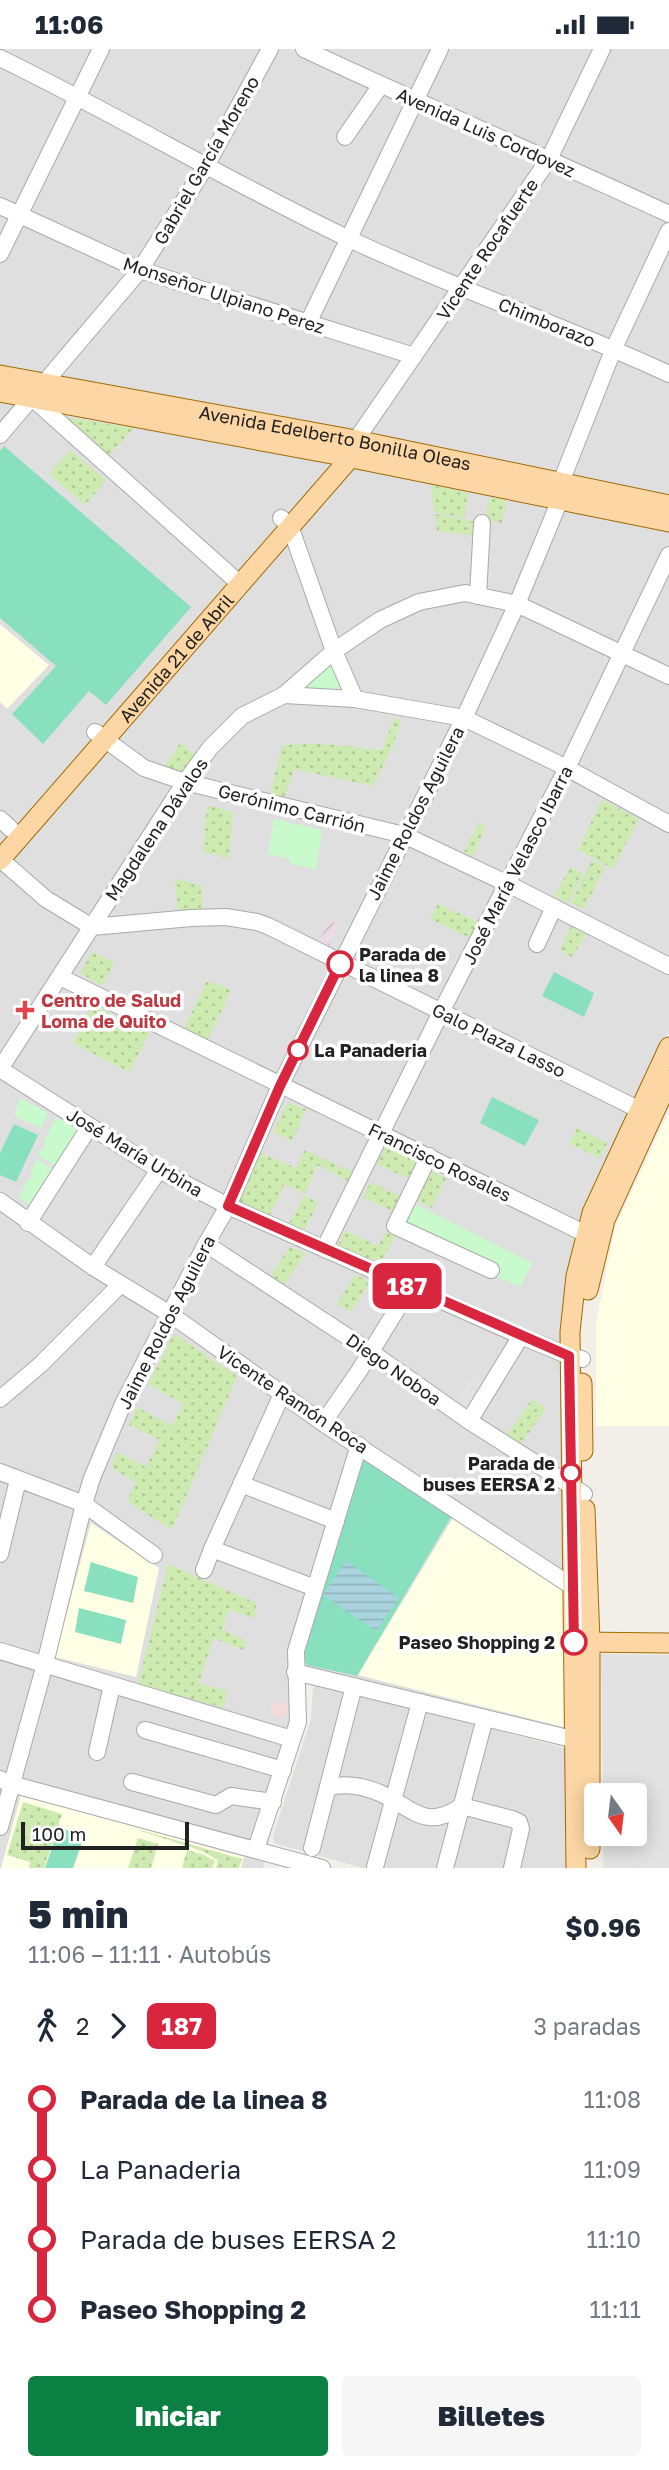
<!DOCTYPE html>
<html lang="es">
<meta charset="utf-8">
<style>
:root{--surface:#fff;--page:#f6f6f7;--text:#1f2937;--muted:#747a83;--accent:#0b8043}
body{margin:0;font-family:"Golos Text",sans-serif;background:var(--page);color:var(--text);height:100vh;display:flex;flex-direction:column;font-size:26px;white-space:nowrap}
*{box-sizing:border-box;margin:0}
p{font-size:23px;color:var(--muted)}
.icon{flex:none;width:38px;height:38px;fill:none;stroke:currentColor;stroke-width:2;stroke-linecap:round;stroke-linejoin:round}
.map{position:relative;height:1819px;overflow:hidden}
.sheet{display:flex;flex-direction:column;background:var(--surface);flex:1}
.sheet>*{flex:none}
.badge{padding:0 14px;border-radius:10px;font-size:24px;line-height:46px}
.needle{width:46px;rotate:166deg}
.controls{position:absolute;left:584px;top:1734px;display:grid;gap:14px}
.controls a{display:grid;place-items:center;width:63px;height:63px;border-radius:7px;background:var(--surface);box-shadow:0 4px 18px #0003;font-size:35px}
.scale{position:absolute;left:21px;bottom:18px;width:168px;box-sizing:border-box;padding-left:7px;border:4px solid #222;border-top:0;font-size:19px;line-height:24px;white-space:nowrap;color:#222;-webkit-text-stroke:5px #fff;paint-order:stroke}
.map>.badge{position:absolute;translate:-50% -50%;box-shadow:0 0 0 4px #fff}
.legs{display:flex;align-items:center;gap:10px;height:77px;padding:0 28px;font-size:23px}
.legs p{margin-inline-start:auto}
.headline{display:flex;align-items:center;justify-content:space-between;height:119px;padding:0 28px}
h1{font-size:38px;font-weight:800;line-height:52px}
.button{display:flex;gap:14px;margin-top:auto;padding:14px 28px}
.button a{flex:1;height:80px;border-radius:7px;background:var(--accent);color:#fff;font-size:28px;font-weight:800;line-height:80px;text-align:center}
.button a+a{background:var(--page);color:var(--text)}
ul{padding:0 28px;list-style:none}
li{display:flex;align-items:center;gap:24px;height:70px;font-size:26px}
li i{display:grid;place-items:center;width:10px;height:100%;margin:0 9px;background:currentColor}
li i::after{content:'';width:18px;height:18px;margin:-9px;border:5px solid;border-radius:50%;background:var(--surface)}
li p{margin-inline-start:auto}
li:first-child i{background:linear-gradient(#0000 50%,currentColor 0)}
li:last-child i{background:linear-gradient(currentColor 50%,#0000 0)}
.status{display:flex;justify-content:space-between;align-items:center;height:49px;padding:0 35px;background:var(--surface);direction:ltr}
.status svg{height:19px;fill:currentColor}
.map>svg:first-child{display:block}
.residential{fill:#e0dfdf}
.commercial{fill:#f2dad9}
.industrial{fill:url(#industrial-furrows)}
.education{fill:#ffffe5}
.grass{fill:url(#grass-dots)}
.park{fill:#c8facc}
.pitch{fill:#88e0be}
.parking{fill:#e2e2e2}
.water{fill:url(#water-rules)}
.lines{fill:none;stroke-linecap:round;stroke-linejoin:round}
.minor-casing{stroke:#a9a9a9;stroke-width:18}
.major-casing{stroke:#a06b00;stroke-width:21}
.minor{stroke:#fff;stroke-width:16}
.major{stroke:#fcd6a4;stroke-width:19}
.line-1-casing{stroke:#fff;stroke-width:16}
.line-1{stroke:#d7263d;stroke-width:10}
.stop-1-dot{fill:#fff;stroke:#d7263d;stroke-width:3.5}
.health-dot{fill:#e0444e;stroke:#fff;stroke-width:2.5}
.labels{text-anchor:middle;dominant-baseline:central;stroke-width:7;stroke-linejoin:round;paint-order:stroke}
.street-label{font-size:18px;fill:#222;stroke:#fff}
.stop-label{font-size:18px;font-weight:bold;fill:#222;stroke:#fff;text-anchor:start}
.health-label{font-size:18px;font-weight:bold;fill:#be3a42;stroke:#fff;text-anchor:start}
</style>
<div class="status"><b>11:06</b><svg viewBox="0 0 49 12"><path d="M0 12V9h3v3zM5 12V6h3v6zM10 12V3h3v9zM15 12V0h3v12zM26 1h20v11H26zM47 4h2v5h-2z"/></svg></div>
<div class="map">
<svg width="669" height="1819" viewBox="0 0 669 1819">
<defs>
<pattern id="industrial-furrows" width="10" height="10" patternUnits="userSpaceOnUse" patternTransform="scale(1.75)"><rect width="10" height="10" fill="#ebdbe8"/><path d="M-1 1l2-2M0 10L10 0M9 11l2-2" fill="none" stroke="#c9bcc7"/></pattern>
<pattern id="grass-dots" width="8" height="8" patternUnits="userSpaceOnUse" patternTransform="scale(1.75)"><rect width="8" height="8" fill="#cdebb0"/><path d="M2 2h.1M6 6h.1" fill="none" stroke="#b0c997" stroke-width="1.8" stroke-linecap="round"/></pattern>
<pattern id="water-rules" width="6" height="5" patternUnits="userSpaceOnUse" patternTransform="scale(1.75)"><rect width="6" height="5" fill="#aad3df"/><path d="M0 2.5h6" fill="none" stroke="#92b5bf"/></pattern>
</defs>
<rect width="100%" height="100%" fill="#f2efe9"/>
<g class="residential">
<polygon points="0,0 669,0 669,450 0,321"/>
<polygon points="0,349 669,482 669,982 578,1180 569,1679 563,1681 297,1620 298,1661 263,1819 0,1819"/>
<polygon points="318,1635 565,1699 566,1819 363,1819 274,1794 273,1787 311,1670 313,1639"/>
</g>
<polygon class="commercial" points="273,1652 288,1656 284,1669 269,1664"/>
<polygon class="industrial" points="330,872 339,877 329,897 319,892"/>
<g class="education">
<polygon points="0,575 49,616 7,660 0,653"/>
<polygon points="669,1063 669,1377 596,1377 596,1275 615,1178"/>
<polygon points="453,1469 564,1542 565,1676 563,1678 358,1626"/>
<polygon points="91,1474 159,1519 136,1628 55,1608"/>
<polygon points="21,1746 244,1808 241,1819 1,1819"/>
</g>
<g class="grass">
<polygon points="64,368 134,379 106,409"/>
<polygon points="70,401 106,431 85,456 49,425"/>
<polygon points="431,436 468,444 464,469 434,463"/>
<polygon points="489,448 506,451 502,474 486,471"/>
<polygon points="435,465 482,474 480,487 437,482"/>
<path d="M394 669 401 671 393 697 373 737 294 720 283 753 269 749 282 697C316 691 347 698 382 701Z"/>
<polygon points="181,693 196,707 183,727 162,721"/>
<polygon points="602,751 639,770 613,820 578,801"/>
<polygon points="207,756 233,763 229,810 222,810 222,807 203,803"/>
<polygon points="479,774 486,778 472,807 464,803"/>
<polygon points="592,811 605,818 584,860 571,854"/>
<polygon points="570,818 583,825 568,854 555,847"/>
<polygon points="175,829 202,837 203,867 178,867"/>
<polygon points="438,855 481,874 473,890 430,870"/>
<polygon points="571,877 586,885 572,908 560,901"/>
<polygon points="92,903 114,914 102,937 80,924"/>
<polygon points="207,931 231,941 208,991 184,980"/>
<polygon points="93,957 150,982 129,1023 73,994"/>
<polygon points="288,1053 306,1060 292,1092 273,1083"/>
<polygon points="577,1079 607,1094 600,1109 569,1095"/>
<polygon points="386,1097 421,1113 412,1131 377,1115"/>
<polygon points="305,1101 355,1124 350,1133 318,1116 305,1144 284,1136 269,1168 239,1153 261,1104 296,1119"/>
<polygon points="430,1121 446,1129 432,1159 416,1151"/>
<polygon points="370,1133 403,1148 395,1163 363,1148"/>
<polygon points="304,1146 318,1154 303,1184 288,1177"/>
<polygon points="345,1182 378,1197 386,1183 395,1187 379,1217 336,1200"/>
<polygon points="290,1198 306,1204 283,1237 269,1229"/>
<polygon points="355,1226 370,1232 351,1263 337,1255"/>
<polygon points="174,1285 237,1327 172,1481 127,1452 136,1434 111,1418 117,1403 146,1418 160,1391 129,1376 137,1358 172,1377 183,1355 148,1335"/>
<polygon points="532,1350 546,1359 517,1401 503,1391"/>
<polygon points="168,1515 256,1554 255,1569 229,1561 222,1580 246,1592 244,1601 213,1589 199,1634 227,1642 224,1659 138,1635"/>
<polygon points="23,1753 62,1765 44,1819 29,1819 30,1813 7,1806"/>
<polygon points="132,1779 133,1779 242,1810 239,1819 216,1819 218,1811 202,1802"/>
<polygon points="138,1789 158,1795 151,1819 128,1819"/>
<polygon points="187,1801 204,1806 215,1812 212,1819 182,1819"/>
</g>
<g class="park">
<polygon points="331,612 347,645 303,639"/>
<polygon points="274,770 322,781 316,821 290,814 290,810 268,805"/>
<polygon points="20,1049 48,1064 41,1079 14,1067"/>
<polygon points="56,1068 81,1083 58,1118 38,1106 41,1100 46,1098 44,1093"/>
<polygon points="36,1110 57,1122 33,1159 19,1148 27,1131 33,1128 31,1124"/>
<polygon points="412,1153 533,1214 520,1238 493,1226 401,1176"/>
</g>
<g class="pitch">
<polygon points="4,397 191,558 106,656 89,642 43,695 12,665 56,617 0,569 0,402"/>
<polygon points="554,923 594,944 584,968 542,947"/>
<polygon points="492,1048 539,1071 525,1097 480,1074"/>
<polygon points="14,1075 38,1086 16,1133 0,1126 0,1104"/>
<polygon points="364,1407 451,1468 357,1627 307,1616 303,1607"/>
<polygon points="91,1513 138,1528 133,1554 84,1542"/>
<polygon points="79,1559 126,1571 121,1595 75,1583"/>
<polygon points="59,1778 84,1788 73,1819 45,1819"/>
</g>
<g class="parking">
<polygon points="473,1327 488,1337 468,1368 452,1357"/>
<polygon points="601,1605 669,1606 669,1819 603,1819 604,1785 635,1785 635,1746 603,1746"/>
</g>
<polygon class="water" points="346,1512 399,1549 376,1582 323,1546"/>
<g class="lines">
<defs>
<g id="minor">
<path d="M304 0C425 57 548 109 669 165"/>
<path d="M0 9C117 66 230 133 347 189 453 239 563 276 669 325"/>
<polyline points="345,88 381,36"/>
<polyline points="0,157 140,221 414,307"/>
<polyline points="0,205 101,0"/>
<polyline points="308,274 440,0"/>
<polyline points="31,348 240,535"/>
<polyline points="0,386 140,221 206,117 270,0"/>
<polyline points="356,391 549,110 602,0"/>
<polyline points="561,433 614,299 669,182"/>
<polyline points="281,469 290,477 334,602 355,650"/>
<polyline points="478,547 482,474"/>
<polyline points="284,646 355,650 464,669 567,719 669,775"/>
<polyline points="95,683 144,719 185,733 404,786 508,835 669,917"/>
<polyline points="0,770 11,780"/>
<polyline points="0,810 46,850 92,878 191,869 226,868 257,873 268,877 650,1066"/>
<polyline points="537,895 554,858"/>
<polyline points="60,928 586,1185 597,1187"/>
<polyline points="0,1020 185,733 210,699 242,667 284,646 334,602 380,571 419,553 465,544 517,555 669,627"/>
<polyline points="0,1020 159,1121 228,1157 521,1287 569,1307 582,1310"/>
<polyline points="429,1107 395,1177 491,1221"/>
<polyline points="0,1152 93,1218 170,1265 323,1374 579,1542"/>
<polyline points="28,1174 90,1077"/>
<polyline points="206,1195 371,1303 469,1372 584,1445"/>
<polyline points="324,1200 441,963 567,719 669,506"/>
<polyline points="93,1218 159,1121"/>
<polyline points="0,1350 40,1316 120,1236"/>
<polyline points="469,1372 521,1287"/>
<polyline points="323,1374 359,1322 410,1239"/>
<polyline points="0,1423 84,1455 154,1506"/>
<polyline points="241,1435 336,1472"/>
<polyline points="212,1500 315,1539"/>
<polyline points="0,1505 18,1431"/>
<polyline points="204,1521 212,1500 282,1345"/>
<polyline points="0,1602 292,1690"/>
<polyline points="295,1623 576,1691"/>
<polyline points="145,1681 283,1721"/>
<polyline points="97,1703 112,1636"/>
<polyline points="0,1730 11,1735 322,1819"/>
<polyline points="132,1733 216,1756 231,1747 273,1753"/>
<path d="M328 1738C346 1734 365 1737 382 1745 414 1760 425 1782 462 1757L512 1770 519 1773 521 1780 512 1819"/>
<polyline points="0,1778 45,1615 84,1455 92,1429 123,1355 206,1195 228,1157 280,1037 464,669 517,555 560,451"/>
<polyline points="312,1799 354,1637"/>
<polyline points="256,1800 298,1673 296,1602 359,1396"/>
<polyline points="375,1818 420,1653"/>
<polyline points="445,1819 485,1669"/>
</g>
<g id="major">
<path id="s1" d="M0 326 356 391 669 456"/>
<polyline points="0,343 337,406 669,473"/>
<path id="s2" d="M0 811 351 408 354 399"/>
<polyline points="588,1241 605,1171 669,1031"/>
<polyline points="582,1334 583,1402"/>
<polyline points="585,1460 590,1592 590,1800"/>
<polyline points="579,1593 669,1594"/>
<polyline points="576,1819 570,1283 576,1227 592,1164 669,998"/>
</g>
</defs>
<use href="#minor" class="minor-casing"/>
<use href="#major" class="major-casing"/>
<use href="#minor" class="minor"/>
<use href="#major" class="major"/>
</g>
<g class="lines">
<defs>
<polyline id="line-1" points="340,915 280,1037 228,1157 569,1307 574,1593"/>
</defs>
<use href="#line-1" class="line-1-casing"/>
<use href="#line-1" class="line-1"/>
</g>
<g class="stop-1-dot">
<circle cx="340" cy="915" r="12"/>
<circle cx="298" cy="1001" r="9"/>
<circle cx="571" cy="1424" r="9"/>
<circle cx="574" cy="1593" r="12"/>
</g>
<path class="health-dot" d="M21.5 950.5h7v7h7v7h-7v7h-7v-7h-7v-7h7z"/>
<g class="labels">
<g class="street-label">
<text transform="translate(486 83) rotate(24)">Avenida Luis Cordovez</text>
<text transform="translate(206 111) rotate(-60)">Gabriel García Moreno</text>
<text transform="translate(487 200) rotate(-56)">Vicente Rocafuerte</text>
<text transform="translate(224 246) rotate(18)">Monseñor Ulpiano Perez</text>
<text transform="translate(547 273) rotate(22)">Chimborazo</text>
<text stroke="none"><textPath href="#s1" startOffset="341">Avenida Edelberto Bonilla Oleas</textPath></text>
<text stroke="none"><textPath href="#s2" startOffset="268">Avenida 21 de Abril</textPath></text>
<text transform="translate(292 759) rotate(14)">Gerónimo Carrión</text>
<text transform="translate(415 764) rotate(-63)">Jaime Roldos Aguilera</text>
<text transform="translate(156 780) rotate(-56)">Magdalena Dávalos</text>
<text transform="translate(517 816) rotate(-63)">José María Velasco Ibarra</text>
<text transform="translate(499 991) rotate(26)">Galo Plaza Lasso</text>
<text transform="translate(135 1103) rotate(31)">José María Urbina</text>
<text transform="translate(440 1113) rotate(26)">Francisco Rosales</text>
<text transform="translate(166 1273) rotate(-63)">Jaime Roldos Aguilera</text>
<text transform="translate(394 1320) rotate(35)">Diego Noboa</text>
<text transform="translate(293 1350) rotate(34)">Vicente Ramón Roca</text>
</g>
<g class="stop-label">
<text x="359" y="905">Parada de<tspan x="359" dy="21">la linea 8</tspan></text>
<text x="314" y="1001">La Panaderia</text>
<text x="555" y="1414" text-anchor="end">Parada de<tspan x="555" dy="21">buses EERSA 2</tspan></text>
<text x="555" y="1593" text-anchor="end">Paseo Shopping 2</text>
</g>
<g class="health-label">
<text x="41" y="951">Centro de Salud<tspan x="41" dy="21">Loma de Quito</tspan></text>
</g>
</g>
</svg>
<div class="controls">
<a><svg class="needle" viewBox="-14 -14 28 28"><path d="M0-13l5 13h-10z" fill="#e53935"/><path d="M0 13l5-13h-10z" fill="#747a83"/></svg></a>
</div>
<div class="scale">100 m</div>
<b class="badge" style="left:407px;top:1237px;background:#d7263d;color:#fff">187</b>
</div>
<section class="sheet">
<div class="headline"><div><h1>5 min</h1><p>11:06 – 11:11 · Autobús</p></div><b>$0.96</b></div>
<div class="legs"><svg class="icon" aria-label="walk" viewBox="0 0 24 24"><circle cx="13" cy="4" r="2"/><path d="M13 8l-2 6 4 7M11 14l-3 7M7 12l3-4h3l4 4"/></svg>2<svg class="icon" aria-label="forward" viewBox="0 0 24 24"><path d="M9 5l7 7-7 7"/></svg><b class="badge" style="background:#d7263d;color:#fff">187</b><p>3 paradas</p></div>
<ul>
<li><i style="color:#d7263d"></i><b>Parada de la linea 8</b><p>11:08</p></li>
<li><i style="color:#d7263d"></i><span>La Panaderia</span><p>11:09</p></li>
<li><i style="color:#d7263d"></i><span>Parada de buses EERSA 2</span><p>11:10</p></li>
<li><i style="color:#d7263d"></i><b>Paseo Shopping 2</b><p>11:11</p></li>
</ul>
<div class="button"><a>Iniciar</a><a>Billetes</a></div>
</section>
